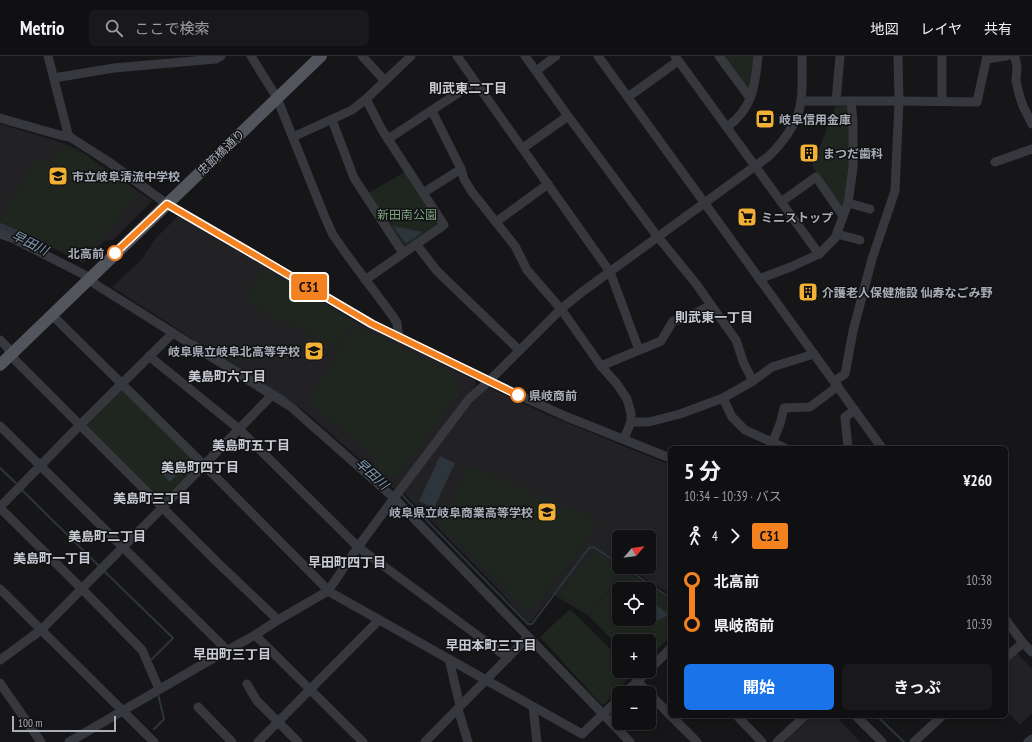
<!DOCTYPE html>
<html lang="ja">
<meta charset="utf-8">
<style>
:root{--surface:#101012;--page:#19191b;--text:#f1f3f6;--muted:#9c9d9f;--line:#303032;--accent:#1a73e8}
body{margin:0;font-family:"PT Sans Narrow","Noto Sans JP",sans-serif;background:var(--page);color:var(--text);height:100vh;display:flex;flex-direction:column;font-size:15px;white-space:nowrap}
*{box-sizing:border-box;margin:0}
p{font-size:13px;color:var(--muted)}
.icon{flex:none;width:22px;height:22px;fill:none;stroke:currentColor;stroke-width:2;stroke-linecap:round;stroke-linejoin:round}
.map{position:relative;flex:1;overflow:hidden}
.panel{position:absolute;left:668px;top:390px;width:340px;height:272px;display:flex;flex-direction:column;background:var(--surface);border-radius:6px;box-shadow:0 2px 6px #0003,0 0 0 1px var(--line)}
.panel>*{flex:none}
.badge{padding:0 8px;border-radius:3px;font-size:14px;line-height:26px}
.needle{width:26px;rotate:62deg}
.tools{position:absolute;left:612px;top:474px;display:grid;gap:8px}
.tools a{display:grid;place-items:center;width:44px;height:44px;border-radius:6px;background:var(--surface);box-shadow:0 2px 6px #0003,0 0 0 1px var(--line);font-size:20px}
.scale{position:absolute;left:12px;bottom:10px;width:104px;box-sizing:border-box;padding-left:4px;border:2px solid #a8adb8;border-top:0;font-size:11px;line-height:14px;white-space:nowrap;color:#a8adb8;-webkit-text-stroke:3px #111113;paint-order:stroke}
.map>.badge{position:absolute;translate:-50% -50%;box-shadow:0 0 0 2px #fff}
.legs{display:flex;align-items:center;gap:6px;height:44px;padding:0 16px;font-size:13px}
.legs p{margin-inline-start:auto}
.headline{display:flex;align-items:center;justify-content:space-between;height:68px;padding:0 16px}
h1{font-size:22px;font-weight:700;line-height:30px}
.primary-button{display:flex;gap:8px;margin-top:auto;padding:8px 16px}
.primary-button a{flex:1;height:46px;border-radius:6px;background:var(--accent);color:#fff;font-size:16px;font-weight:700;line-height:46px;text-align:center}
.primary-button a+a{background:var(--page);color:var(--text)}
ul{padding:0 16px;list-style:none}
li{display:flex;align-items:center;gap:14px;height:44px;font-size:15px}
li i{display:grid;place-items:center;width:6px;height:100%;margin:0 5px;background:currentColor}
li i::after{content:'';width:10px;height:10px;margin:-5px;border:3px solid;border-radius:50%;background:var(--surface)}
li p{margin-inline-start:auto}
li:first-child i{background:linear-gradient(#0000 50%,currentColor 0)}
li:last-child i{background:linear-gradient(currentColor 50%,#0000 0)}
header{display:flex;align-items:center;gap:24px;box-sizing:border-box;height:56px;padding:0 20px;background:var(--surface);border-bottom:1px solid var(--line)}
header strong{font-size:19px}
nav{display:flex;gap:22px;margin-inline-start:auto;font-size:14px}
.search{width:280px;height:36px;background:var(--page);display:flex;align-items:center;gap:10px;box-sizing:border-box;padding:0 14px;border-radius:6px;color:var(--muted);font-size:15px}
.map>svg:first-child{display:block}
.built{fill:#222225;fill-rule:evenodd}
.green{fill:#1e261f;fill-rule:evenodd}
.water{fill:#2c353c}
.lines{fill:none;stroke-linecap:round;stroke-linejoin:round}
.stream{stroke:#2c353c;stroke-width:2}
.river{stroke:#2c353c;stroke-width:12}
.minor{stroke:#37383d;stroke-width:9}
.major{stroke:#53555c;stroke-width:12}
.line-1-casing{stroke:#fff;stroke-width:9}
.line-1{stroke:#f58220;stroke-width:6}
.stop-1-dot{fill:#fff;stroke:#f58220;stroke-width:2}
.labels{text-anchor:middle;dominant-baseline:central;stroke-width:3;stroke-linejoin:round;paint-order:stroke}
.poi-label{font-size:12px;font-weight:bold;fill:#a8adb8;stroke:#111113;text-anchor:start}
.street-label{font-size:12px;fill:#a8adb8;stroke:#111113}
.park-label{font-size:12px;fill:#7fa381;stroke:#111113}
.stop-label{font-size:12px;font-weight:bold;fill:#a8adb8;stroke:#111113;text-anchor:end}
.neighbourhood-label{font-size:13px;font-weight:bold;fill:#c9ccd4;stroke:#111113}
.water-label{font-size:13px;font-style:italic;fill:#7f9bb3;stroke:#111113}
</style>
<header>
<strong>Metrio</strong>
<div class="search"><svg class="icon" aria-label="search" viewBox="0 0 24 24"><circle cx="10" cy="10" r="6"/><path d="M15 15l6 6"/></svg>ここで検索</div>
<nav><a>地図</a><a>レイヤ</a><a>共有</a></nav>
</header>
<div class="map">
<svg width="1032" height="686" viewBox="0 0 1032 686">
<rect width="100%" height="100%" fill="#161618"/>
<g class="built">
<polygon points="0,68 60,86 79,94 152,145 114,183 104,185 83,207 13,172 0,168"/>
<polygon points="179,159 357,266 475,324 476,329 397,432 394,433 305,355 112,231 141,204 155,183"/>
<path d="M487 332 492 333 548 359 670 409V538L627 511 589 560 552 538 532 565 528 566 495 530 404 437 407 431 473 346ZM619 481H649V511H619Z"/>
<polygon points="1018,598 1032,613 1032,657 1020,669 1006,654 1006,606 1013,599"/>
<polygon points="813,660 836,660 860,686 784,686"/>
</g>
<g class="green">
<polygon points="724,0 754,0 750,32 748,32"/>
<polygon points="836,50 846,50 849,53 849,114 844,151 841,151 812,110"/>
<polygon points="65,90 90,103 138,140 85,199 77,201 0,165 35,104 50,106 54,95"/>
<polygon points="405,116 438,165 437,168 405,192 402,191 368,137"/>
<polygon points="264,213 352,265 335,293 290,266 288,269 246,244"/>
<polygon points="355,270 455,319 460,334 399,419 390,421 375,407 373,398 307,345 333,307 337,296"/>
<polygon points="123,333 198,409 164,445 161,444 86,370 86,367"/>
<polygon points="468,409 594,463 590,480 534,552 525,553 505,530 439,468 446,460"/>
<polygon points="595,494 623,513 589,557 559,539"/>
<path d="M625 514 670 544V581L649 601V585H619V591L589 560ZM619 533H649V563H619Z"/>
<polygon points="570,553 619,602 619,615 632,615 633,617 605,648 601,648 540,581"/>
</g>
<g class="water">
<polygon points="393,170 423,176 407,187 404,186"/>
<polygon points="440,400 455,407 434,452 419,445"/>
<polygon points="172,406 180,415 170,426 161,417"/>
<polygon points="649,543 669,559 650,568 648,563 649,563"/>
</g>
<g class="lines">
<g class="stream">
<polyline points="194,285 287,343"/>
<polyline points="0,412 18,429"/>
<polyline points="22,434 100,511"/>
<polyline points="400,438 402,439 528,568 532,568 589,492 594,491 619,508"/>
<polyline points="624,511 670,542"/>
<polyline points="103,514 173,582 152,603"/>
<polyline points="877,660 904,686"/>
<polyline points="154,673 164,663 158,638"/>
</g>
<polyline class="river" points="0,173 22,182"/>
<g class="minor">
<polyline points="48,0 68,78 70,81"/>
<polyline points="251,0 277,42 324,159 333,179 350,203 392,259 397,267 399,282"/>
<polyline points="362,0 385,25"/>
<polyline points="457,0 610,216 639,294"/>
<polyline points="525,0 568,60 654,176 697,229 711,249 736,284 744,308 753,325"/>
<polyline points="598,0 882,392"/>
<polyline points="675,0 819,198"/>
<polyline points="719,0 750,42"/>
<polyline points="1013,0 1015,0 1017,11 1016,25 1019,38 1023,50 1032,68"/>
<polyline points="987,3 1006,0"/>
<polyline points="536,15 556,0"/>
<polyline points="54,22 114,12 216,3 221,0"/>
<polyline points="628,41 678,5"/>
<polyline points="801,45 899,45 977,46 987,0"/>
<polyline points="836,45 840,0"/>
<polyline points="942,45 942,0"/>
<polyline points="432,55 461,113 464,123 472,136 515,190 527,214 561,253 601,310 617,328 627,343 631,357 631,366 624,383"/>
<polyline points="0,62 63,80 70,81 109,106 167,148 253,198 371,268 495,328 565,360 670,402"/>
<polyline points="332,64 354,122 403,197"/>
<path d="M727 71C753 52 755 30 758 0"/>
<polyline points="293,81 352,54 366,43 411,0"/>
<polyline points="388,83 475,26"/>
<polyline points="523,92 568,60"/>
<polyline points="995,106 1032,93"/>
<polyline points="423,137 461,113"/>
<polyline points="781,146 816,121 843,160"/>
<polyline points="848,147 870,153"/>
<polyline points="496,166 548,128"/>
<polyline points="0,178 12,182 81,217 90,222 95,228 291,351 394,442 630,686"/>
<polyline points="837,178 860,184"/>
<polyline points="416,188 437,215 519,294"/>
<polyline points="759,223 793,210 819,198 835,182 848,147 853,112 853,65 851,45"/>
<polyline points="365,224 444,169 382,74 366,43"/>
<polyline points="52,259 204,409 324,530 328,535 582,678"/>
<polyline points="0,284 7,291 16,305 218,507 278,564"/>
<polyline points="149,300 239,373 358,491 508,602"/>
<polyline points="601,310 661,285 673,265 687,262 711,249"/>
<polyline points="834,325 845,318 853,275 872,203 895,135 899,45 898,0"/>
<polyline points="723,342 732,361 745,374 785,392"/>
<polyline points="631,366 649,366 680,358 723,342 753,325 772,311 814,298"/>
<polyline points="0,370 227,594"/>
<polyline points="770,392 780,368 784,352 810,351 838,330"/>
<polyline points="848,392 845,361 855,354"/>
<polyline points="0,451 80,369 173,277"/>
<polyline points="0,452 82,533 142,594 159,633"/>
<polyline points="0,533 154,686"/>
<polyline points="1006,564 1023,587 1032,596"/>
<polyline points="255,579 363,686"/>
<polyline points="1006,601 1023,587"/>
<polyline points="449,603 460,650"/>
<polyline points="0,604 41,574 122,492 163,451 272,339"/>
<polyline points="649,614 670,593"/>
<polyline points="637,625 670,659"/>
<polyline points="0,627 41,686"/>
<polyline points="247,628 257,645 298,686"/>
<polyline points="625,637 648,615"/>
<polyline points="198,651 232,686"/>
<polyline points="533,651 537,686"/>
<polyline points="458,653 468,686"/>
<polyline points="671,660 697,686"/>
<polyline points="737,660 762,686"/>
<polyline points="856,660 882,686"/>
<polyline points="582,678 619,643"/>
<path d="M69 686 198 611 255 579 278 564 328 535 358 491 394 442 469 343 489 325 561 253 582 236 769 100C784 85 799 66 801 44 803 30 802 15 802 0"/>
<polyline points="258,686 379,564"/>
<polyline points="425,686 528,581"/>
<polyline points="777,686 805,660"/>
<polyline points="914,686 942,660"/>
<polyline points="1028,686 1032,683"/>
</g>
<polyline class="major" points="0,309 321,0"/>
</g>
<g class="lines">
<defs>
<polyline id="line-1" points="115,197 167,148 253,198 372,268 518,339"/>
</defs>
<use href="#line-1" class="line-1-casing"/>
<use href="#line-1" class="line-1"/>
</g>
<defs>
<symbol id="bank-square" viewBox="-11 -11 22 22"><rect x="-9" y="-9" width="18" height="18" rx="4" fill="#f2b134" stroke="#111113"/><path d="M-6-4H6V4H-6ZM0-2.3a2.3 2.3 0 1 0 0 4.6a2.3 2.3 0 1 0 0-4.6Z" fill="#111"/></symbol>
<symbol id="building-square" viewBox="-11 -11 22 22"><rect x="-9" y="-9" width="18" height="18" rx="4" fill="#f2b134" stroke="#111113"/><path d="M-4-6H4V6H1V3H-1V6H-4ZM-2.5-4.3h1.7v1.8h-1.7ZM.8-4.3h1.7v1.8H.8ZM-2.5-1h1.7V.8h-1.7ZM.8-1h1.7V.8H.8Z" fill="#111"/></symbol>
<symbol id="school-square" viewBox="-11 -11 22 22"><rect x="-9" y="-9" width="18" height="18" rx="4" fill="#f2b134" stroke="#111113"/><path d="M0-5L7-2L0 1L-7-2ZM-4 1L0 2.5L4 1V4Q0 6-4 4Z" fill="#111"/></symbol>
<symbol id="supermarket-square" viewBox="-11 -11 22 22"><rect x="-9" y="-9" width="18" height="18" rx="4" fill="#f2b134" stroke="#111113"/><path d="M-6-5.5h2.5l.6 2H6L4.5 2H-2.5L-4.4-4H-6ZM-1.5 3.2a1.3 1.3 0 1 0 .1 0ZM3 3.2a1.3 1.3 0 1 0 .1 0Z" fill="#111"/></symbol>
</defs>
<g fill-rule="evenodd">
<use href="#bank-square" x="754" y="52" width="22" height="22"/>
<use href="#building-square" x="798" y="86" width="22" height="22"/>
<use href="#school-square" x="47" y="109" width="22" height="22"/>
<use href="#supermarket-square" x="736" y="150" width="22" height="22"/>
<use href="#building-square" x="797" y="225" width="22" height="22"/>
<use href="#school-square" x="303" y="284" width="22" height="22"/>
<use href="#school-square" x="536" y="445" width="22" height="22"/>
</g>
<g class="stop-1-dot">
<circle cx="115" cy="197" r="7"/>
<circle cx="518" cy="339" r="7"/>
</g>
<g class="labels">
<g class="poi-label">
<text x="779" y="63">岐阜信用金庫</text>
<text x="823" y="97">まつだ歯科</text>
<text x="72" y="120">市立岐阜清流中学校</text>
<text x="761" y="161">ミニストップ</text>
<text x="822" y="236">介護老人保健施設 仙寿なごみ野</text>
<text x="300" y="295" text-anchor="end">岐阜県立岐阜北高等学校</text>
<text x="533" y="456" text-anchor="end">岐阜県立岐阜商業高等学校</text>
</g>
<g class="street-label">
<text transform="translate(221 96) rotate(-44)">忠節橋通り</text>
</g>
<g class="park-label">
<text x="407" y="158">新田南公園</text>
</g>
<g class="stop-label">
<text x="104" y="197">北高前</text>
<text x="529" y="339" text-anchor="start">県岐商前</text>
</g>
<g class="neighbourhood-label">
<text x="468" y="32">則武東二丁目</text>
<text x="714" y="261">則武東一丁目</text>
<text x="227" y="320">美島町六丁目</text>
<text x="251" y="389">美島町五丁目</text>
<text x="200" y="411">美島町四丁目</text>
<text x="152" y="442">美島町三丁目</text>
<text x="107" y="480">美島町二丁目</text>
<text x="52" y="502">美島町一丁目</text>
<text x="347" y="506">早田町四丁目</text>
<text x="491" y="589">早田本町三丁目</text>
<text x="232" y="598">早田町三丁目</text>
</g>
<g class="water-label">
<text transform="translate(30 187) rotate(26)">早田川</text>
<text transform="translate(372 418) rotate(42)">早田川</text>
</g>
</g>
</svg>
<div class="tools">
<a><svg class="needle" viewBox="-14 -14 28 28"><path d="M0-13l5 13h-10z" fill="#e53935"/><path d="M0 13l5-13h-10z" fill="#9c9d9f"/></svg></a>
<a><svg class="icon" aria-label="locate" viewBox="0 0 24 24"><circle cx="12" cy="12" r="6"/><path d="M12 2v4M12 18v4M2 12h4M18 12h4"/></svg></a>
<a>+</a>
<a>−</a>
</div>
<div class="scale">100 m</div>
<b class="badge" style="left:309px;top:231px;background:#f58220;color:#111">C31</b>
<section class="panel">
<div class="headline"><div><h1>5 分</h1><p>10:34 – 10:39 · バス</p></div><b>¥260</b></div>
<div class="legs"><svg class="icon" aria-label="walk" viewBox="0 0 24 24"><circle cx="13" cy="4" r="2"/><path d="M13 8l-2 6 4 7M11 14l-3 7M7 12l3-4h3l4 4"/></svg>4<svg class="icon" aria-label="forward" viewBox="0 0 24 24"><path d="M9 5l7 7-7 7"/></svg><b class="badge" style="background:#f58220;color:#111">C31</b></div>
<ul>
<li><i style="color:#f58220"></i><b>北高前</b><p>10:38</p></li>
<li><i style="color:#f58220"></i><b>県岐商前</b><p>10:39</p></li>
</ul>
<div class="primary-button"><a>開始</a><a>きっぷ</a></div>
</section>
</div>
